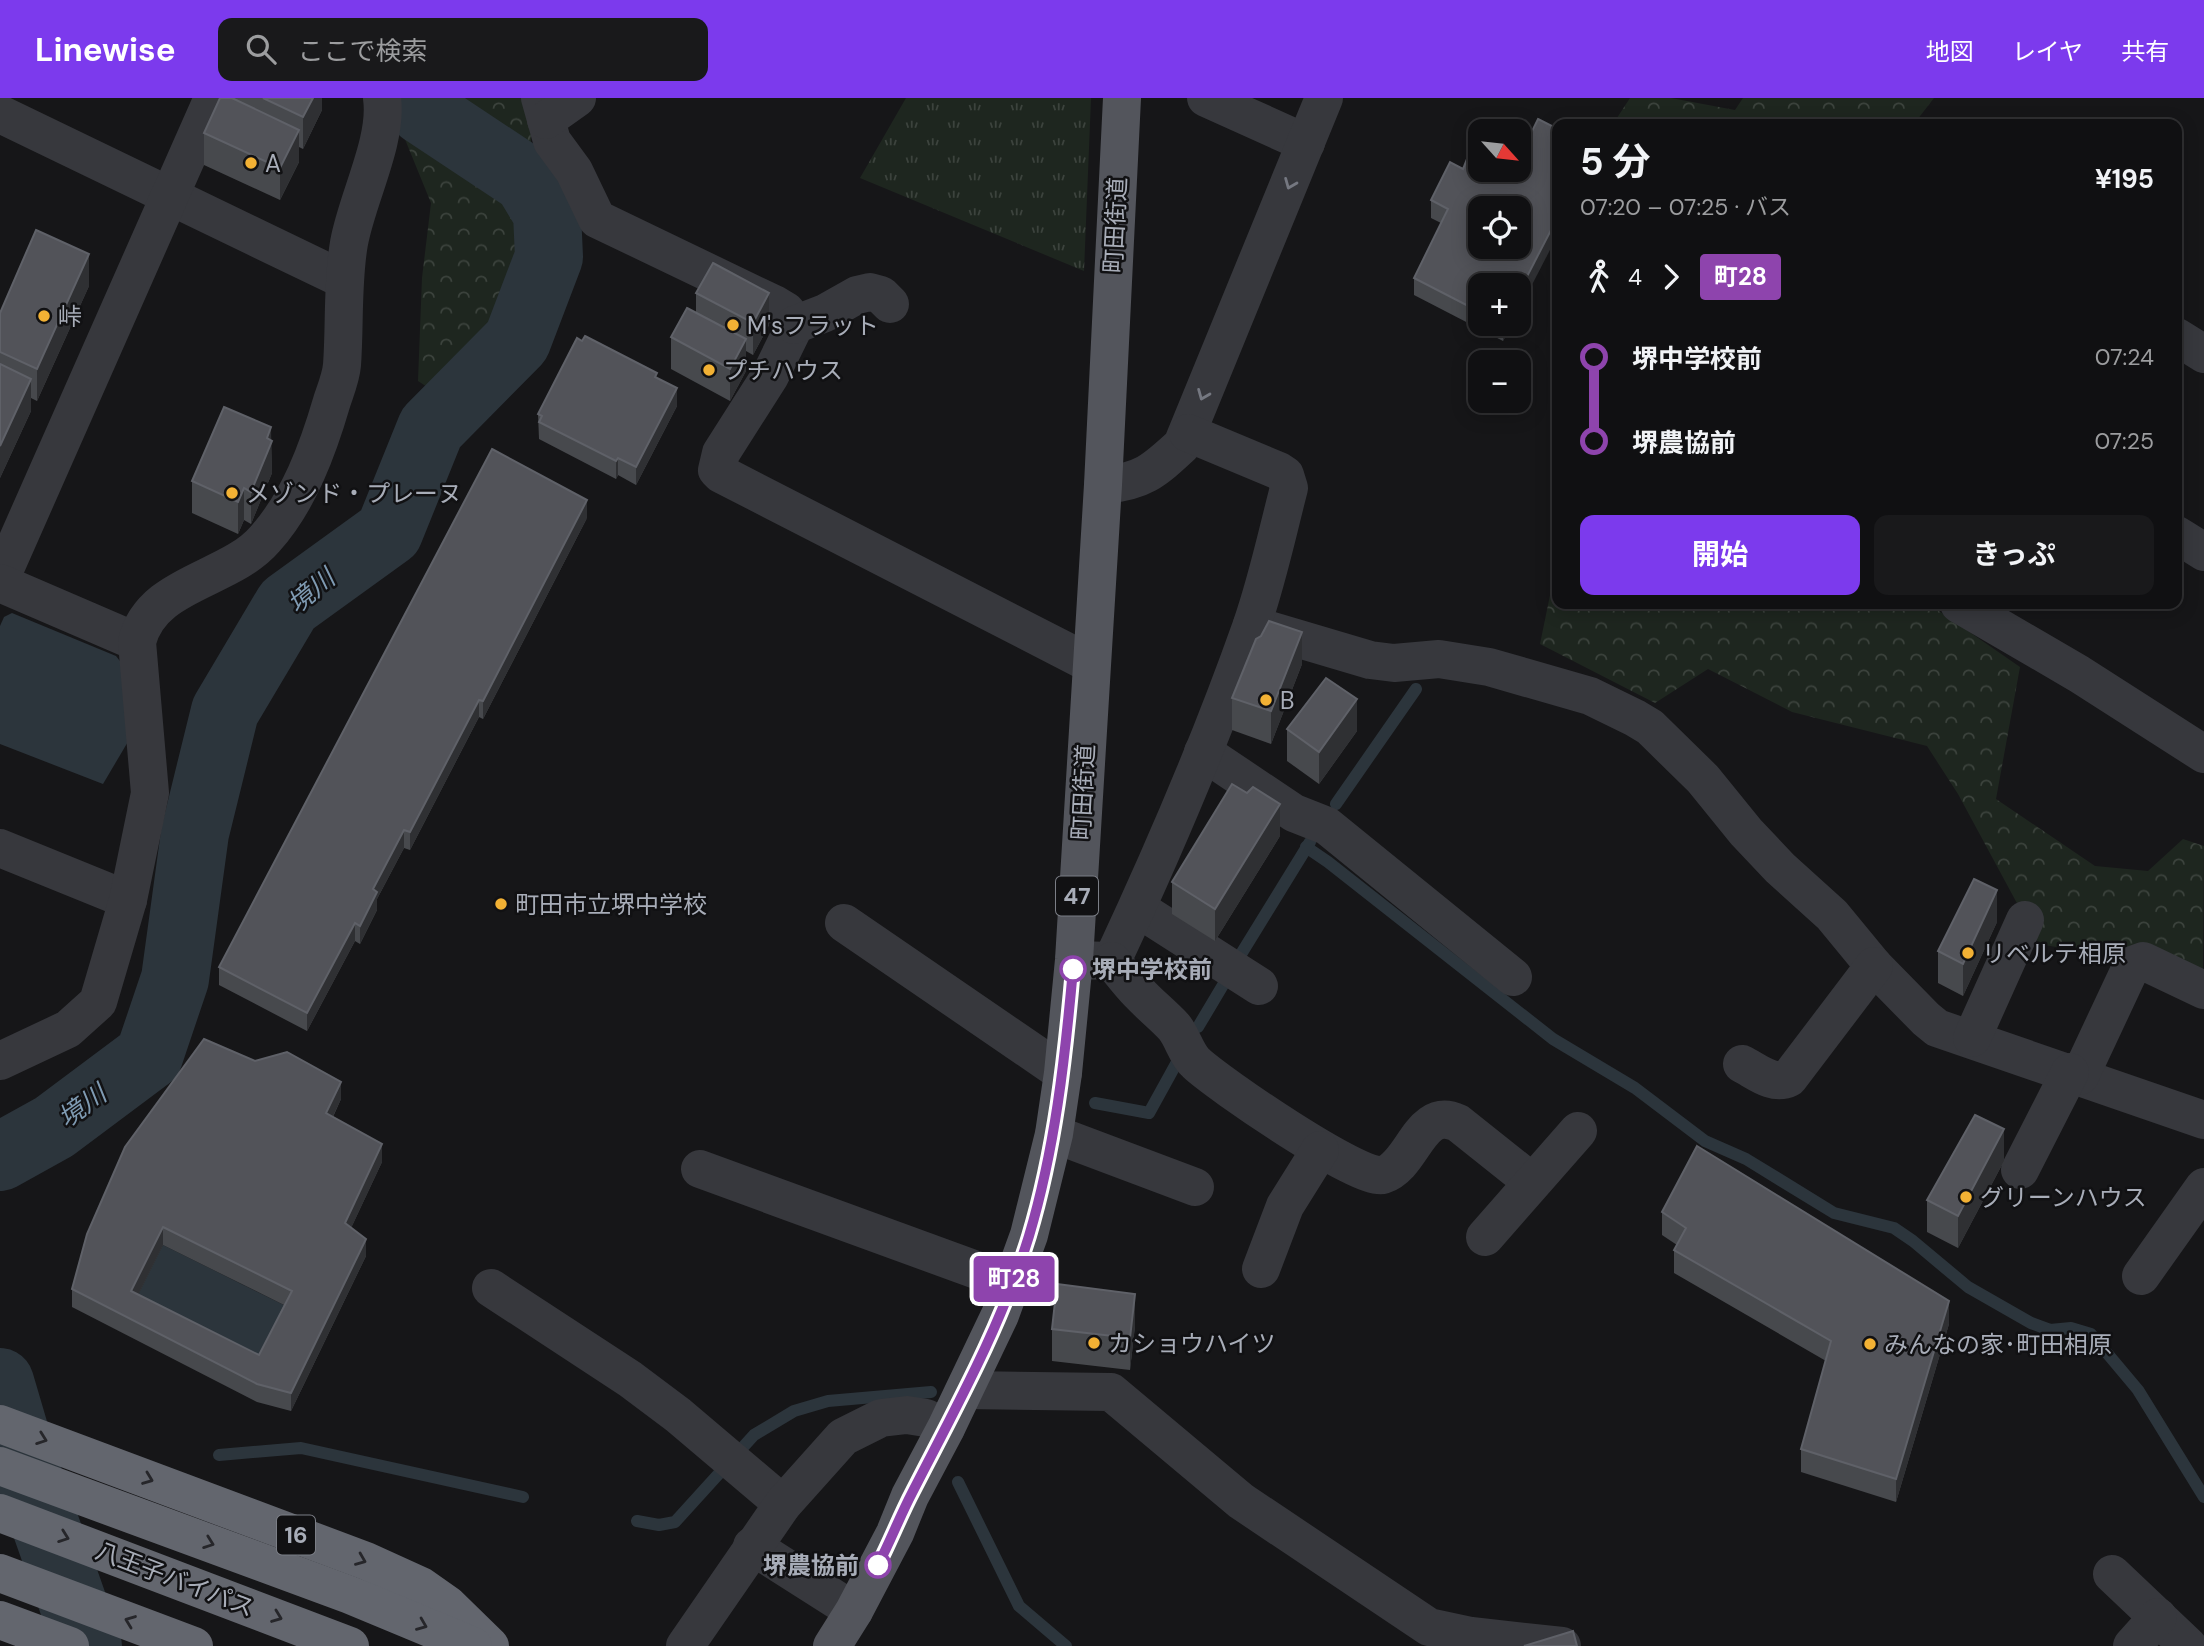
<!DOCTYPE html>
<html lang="ja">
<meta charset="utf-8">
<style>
:root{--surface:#101012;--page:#19191b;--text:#f1f3f6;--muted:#9c9d9f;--line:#303032;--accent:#7c3aed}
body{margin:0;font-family:"DM Sans","Noto Sans JP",sans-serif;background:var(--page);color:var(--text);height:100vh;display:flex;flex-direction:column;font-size:26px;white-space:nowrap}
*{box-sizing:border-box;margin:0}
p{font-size:23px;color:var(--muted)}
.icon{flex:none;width:38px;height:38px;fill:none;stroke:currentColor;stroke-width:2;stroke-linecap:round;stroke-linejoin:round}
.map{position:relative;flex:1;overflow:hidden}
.side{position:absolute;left:1552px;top:21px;width:630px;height:490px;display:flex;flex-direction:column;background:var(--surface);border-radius:14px;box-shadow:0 4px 18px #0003,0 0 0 2px var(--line)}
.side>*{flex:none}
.badge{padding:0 14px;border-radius:5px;font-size:24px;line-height:46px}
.needle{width:46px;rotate:117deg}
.buttons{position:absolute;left:1468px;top:21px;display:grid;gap:14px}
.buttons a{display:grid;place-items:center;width:63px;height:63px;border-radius:14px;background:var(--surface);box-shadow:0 4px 18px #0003,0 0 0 2px var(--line);font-size:35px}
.map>.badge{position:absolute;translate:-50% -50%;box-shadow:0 0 0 4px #fff}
.legs{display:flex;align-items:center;gap:10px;height:77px;padding:0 28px;font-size:23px}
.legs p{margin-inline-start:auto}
.overview{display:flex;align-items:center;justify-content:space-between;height:119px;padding:0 28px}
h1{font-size:38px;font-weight:700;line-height:52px}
.button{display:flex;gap:14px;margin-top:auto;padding:14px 28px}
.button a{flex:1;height:80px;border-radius:14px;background:var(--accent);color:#fff;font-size:28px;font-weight:700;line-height:80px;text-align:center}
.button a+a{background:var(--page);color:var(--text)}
ul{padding:0 28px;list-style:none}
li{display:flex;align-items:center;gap:24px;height:84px;font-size:26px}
li i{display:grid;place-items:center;width:10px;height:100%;margin:0 9px;background:currentColor}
li i::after{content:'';width:18px;height:18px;margin:-9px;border:5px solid;border-radius:50%;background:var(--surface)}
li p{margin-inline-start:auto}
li:first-child i{background:linear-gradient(#0000 50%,currentColor 0)}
li:last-child i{background:linear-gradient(currentColor 50%,#0000 0)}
header{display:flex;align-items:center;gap:42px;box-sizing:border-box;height:98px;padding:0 35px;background:var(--accent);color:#fff}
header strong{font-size:33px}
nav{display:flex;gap:38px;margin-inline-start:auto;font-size:24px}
.search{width:490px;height:63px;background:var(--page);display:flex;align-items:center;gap:18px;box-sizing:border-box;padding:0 24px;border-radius:14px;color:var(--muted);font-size:26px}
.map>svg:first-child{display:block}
.grass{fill:url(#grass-tufts)}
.forest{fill:url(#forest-crowns)}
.water{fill:#2c353c}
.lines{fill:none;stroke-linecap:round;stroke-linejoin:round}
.stream{stroke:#2c353c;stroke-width:12}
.river{stroke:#2c353c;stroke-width:68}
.minor{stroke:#37383d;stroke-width:38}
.major{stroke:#53555c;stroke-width:38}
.highway{stroke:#63666e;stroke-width:38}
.wall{fill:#47494d;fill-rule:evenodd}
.shaded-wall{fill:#2f3033}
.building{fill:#525359;stroke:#5f6168;stroke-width:2;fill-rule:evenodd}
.oneway{stroke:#757881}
.oneway2{stroke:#26262a}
.line-1-casing{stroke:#fff;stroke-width:16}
.line-1{stroke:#8e44ad;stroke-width:10}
.poi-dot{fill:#f2b134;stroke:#111113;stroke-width:2.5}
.stop-1-dot{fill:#fff;stroke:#8e44ad;stroke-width:3.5}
.labels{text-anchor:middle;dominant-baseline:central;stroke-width:5;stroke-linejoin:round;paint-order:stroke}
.shield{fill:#111113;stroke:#7b7e86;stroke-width:2}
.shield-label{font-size:23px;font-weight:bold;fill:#a8adb8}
.poi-label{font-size:24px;fill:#a8adb8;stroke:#111113;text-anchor:start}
.street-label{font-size:24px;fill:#a8adb8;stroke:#111113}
.stop-label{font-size:24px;font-weight:bold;fill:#a8adb8;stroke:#111113;text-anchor:start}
.water-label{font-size:26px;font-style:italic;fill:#7f9bb3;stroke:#111113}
</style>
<header>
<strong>Linewise</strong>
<div class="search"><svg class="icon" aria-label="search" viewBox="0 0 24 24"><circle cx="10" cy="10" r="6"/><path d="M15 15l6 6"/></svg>ここで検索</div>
<nav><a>地図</a><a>レイヤ</a><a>共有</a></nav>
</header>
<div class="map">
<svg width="2204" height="1548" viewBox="0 0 2204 1548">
<defs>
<pattern id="grass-tufts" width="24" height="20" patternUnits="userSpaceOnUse" patternTransform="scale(1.75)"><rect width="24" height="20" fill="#1e261f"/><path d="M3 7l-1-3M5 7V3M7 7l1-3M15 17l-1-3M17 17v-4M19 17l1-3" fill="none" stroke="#3c433d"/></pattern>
<pattern id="forest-crowns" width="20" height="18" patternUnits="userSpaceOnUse" patternTransform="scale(1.75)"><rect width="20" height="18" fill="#1e261f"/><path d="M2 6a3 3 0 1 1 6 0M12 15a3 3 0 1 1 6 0" fill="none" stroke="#3c433d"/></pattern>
</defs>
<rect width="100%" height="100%" fill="#161618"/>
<polygon class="grass" points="906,0 1091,0 1084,173 860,80"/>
<g class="forest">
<polygon points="407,0 574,0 530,14 534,125 506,218 441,298 418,283 422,180 431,105 400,29"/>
<polygon points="1630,0 1671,0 1735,12 1743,0 1934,0 1917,22 1918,26 1613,26"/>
<polygon points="1557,463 1558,506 1929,506 2020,569 1996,701 2095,768 2148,773 2183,741 2204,748 2203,875 2039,846 1958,696 1927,648 1792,614 1708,571 1655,605 1540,546"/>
</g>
<g class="water">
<polygon points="12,515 116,558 123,567 129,642 103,686 0,646 0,528 4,519"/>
<polygon points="163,1147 292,1211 259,1275 131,1211"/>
</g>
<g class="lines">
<g class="stream">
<polyline points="1336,706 1416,591"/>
<polyline points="1306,749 1328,764 1553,941 1635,990 1705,1043 1746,1061 1834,1115 1894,1130 1913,1143 1968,1189 2031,1225 2050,1232 2071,1230 2091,1236 2138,1292 2204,1399"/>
<polyline points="1238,861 1310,744"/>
<polyline points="1198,929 1226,882"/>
<polyline points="1095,1005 1149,1015 1176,966"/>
<polyline points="219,1357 301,1350 523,1399"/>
<polyline points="958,1384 1019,1508 1066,1548"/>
<polyline points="637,1423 659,1427 675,1424 754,1337 794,1313 828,1303 931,1294"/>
</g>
<g class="river">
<polyline points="0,1059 54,1029 149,958 175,881 195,735 225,613 288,507 389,434 431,330 517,243 549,159 547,115 527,82 423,13 423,0"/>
<polyline points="0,1284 25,1369 88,1548"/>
</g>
<g class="minor">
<polyline points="540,0 552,43 574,73 597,121 776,207 786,213 791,220 794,227 791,235 770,278 721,355 717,372 721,376 1091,566"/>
<polyline points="1206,0 1306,45"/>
<polyline points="0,16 344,182"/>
<polyline points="546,22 577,0"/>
<polyline points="794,227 825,215 857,197 870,194 881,197 890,206"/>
<polyline points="2177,239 2204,256"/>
<path d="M1103 387C1142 384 1154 373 1182 347L1324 0"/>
<polyline points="2177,437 2204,454"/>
<polyline points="0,482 213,0"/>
<polyline points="0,485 137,544"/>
<polyline points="1959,506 2079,576 2204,656"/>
<polyline points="1252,527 1370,562 1394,565 1439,561 1489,569 1590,598 1635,620 1650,629 1703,681 1746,734 1780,770 1832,817 1874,868 1926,921 1937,930 2204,1022"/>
<polyline points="1203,654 1294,715 1327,728 1513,879"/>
<polyline points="0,750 128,802"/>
<polyline points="1137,810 1259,888"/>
<polyline points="844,825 1063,975"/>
<path d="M1074 862 1112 863C1163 754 1211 642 1251 529 1267 484 1277 436 1289 390L1285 377 1279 373 1188 335"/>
<path d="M1112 863C1121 874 1129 885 1139 895 1150 907 1163 917 1174 929 1183 940 1186 956 1196 965 1217 985 1361 1084 1383 1077 1414 1067 1419 1007 1458 1025L1532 1084"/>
<polyline points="1972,940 2025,822"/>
<path d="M0 963 68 931 98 904 128 802 150 695 137 544C151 484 229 483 265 441 299 403 318 351 332 303 336 291 341 279 342 267 345 226 342 185 349 145 357 100 388 43 382 0"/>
<path d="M1742 966C1756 973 1773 988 1789 980L1874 868"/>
<polyline points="2080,978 2132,867 2143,863 2204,892"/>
<polyline points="1054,1036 1195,1089"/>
<polyline points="700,1071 1012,1185"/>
<polyline points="2020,1072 2070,974"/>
<polyline points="1485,1139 1578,1033"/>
<polyline points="1261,1171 1285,1108 1320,1052"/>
<polyline points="2141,1178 2204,1089"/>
<polyline points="491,1190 630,1281 678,1317 783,1406"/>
<polyline points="965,1292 1111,1294 1241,1403 1429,1529 1471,1538 1562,1548"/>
<polyline points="752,1448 854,1513"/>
<polyline points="2112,1476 2188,1548"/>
<polyline points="685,1548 783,1406 843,1339 881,1320 907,1317 926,1320 946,1330"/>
<polyline points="2132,1548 2158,1519"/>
</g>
<polyline class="major" points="832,1548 854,1513 895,1435 910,1398 946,1330 1000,1217 1029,1137 1054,1036 1063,975 1074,862 1103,387 1122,0"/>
<g class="highway">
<polyline points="0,1326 366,1463 421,1488 448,1507 490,1548"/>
<polyline points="0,1368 350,1497 473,1548"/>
<polyline points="0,1415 350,1548"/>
<polyline points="0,1475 194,1548"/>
<polyline points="0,1522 70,1548"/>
</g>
</g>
<g class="wall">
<polygon points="220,0 322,0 322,12 303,51 299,49 299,64 280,102 204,67 204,35"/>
<polygon points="1558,31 1558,153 1551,150 1480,187 1480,226 1512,226 1503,243 1414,197 1414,180 1441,125 1431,120 1431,102 1463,71 1508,82"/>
<polygon points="89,188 37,303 31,300 31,313 0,380 0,215"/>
<polygon points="696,195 769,227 753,257 746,253 746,273 730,303 671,271 671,239 696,215"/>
<polygon points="657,280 677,308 636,387 618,377 616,381 539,341 538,316"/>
<polygon points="271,343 272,375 251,426 244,422 238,436 192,415 192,383"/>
<polygon points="587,420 483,621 479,619 410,752 404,750 377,801 377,812 360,846 355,843 307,933 219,887 219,869"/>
<polygon points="1302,566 1271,646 1232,632 1232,600"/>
<polygon points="1287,631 1357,633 1319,686 1287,663"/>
<polygon points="1280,738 1215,843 1172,816 1172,784"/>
<polygon points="1997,824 1963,898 1938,885 1938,853"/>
<path d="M255 963 341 1001 333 1019 382 1064 351 1130 366 1158 291 1313 257 1304 72 1209V1191ZM163 1147 284 1207 259 1257 138 1197Z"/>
<polygon points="2004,1063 1958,1150 1927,1134 1927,1102"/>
<polygon points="1662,1114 1949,1226 1896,1404 1801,1374 1801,1351 1826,1263 1674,1175 1674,1152 1677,1147 1662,1137"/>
<polygon points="1135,1228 1130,1272 1052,1263 1052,1231"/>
</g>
<g class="shaded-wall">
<polygon points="313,0 322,0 322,12 303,51 303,19"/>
<polygon points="299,32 299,64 280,102 280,70"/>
<polygon points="1551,132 1551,150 1519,212 1519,194"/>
<polygon points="89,156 89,188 37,303 37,271"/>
<polygon points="769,195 769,227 753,257 753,225"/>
<polygon points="1503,226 1512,226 1503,243"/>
<polygon points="746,241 746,273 730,303 730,271"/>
<polygon points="31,281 31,313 0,380 0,348"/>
<polygon points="677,290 677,308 636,387 636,369"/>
<polygon points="271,329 272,375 251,426 251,394"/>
<polygon points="618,360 618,377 616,381 616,363"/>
<polygon points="244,390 244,422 238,436 238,404"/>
<polygon points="587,402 587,420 483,621 483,603"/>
<polygon points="1302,534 1302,566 1271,646 1271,613"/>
<polygon points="1357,601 1357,633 1319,686 1319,654"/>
<polygon points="479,602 479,619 410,752 410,734"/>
<polygon points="1280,706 1280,738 1215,843 1215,811"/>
<polygon points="404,732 404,750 377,801 377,812 360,846 360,828 373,791"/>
<polygon points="1997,792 1997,824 1963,898 1963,866"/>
<polygon points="355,825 355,843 307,933 307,915"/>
<polygon points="341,984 341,1001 326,1033 326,1015"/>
<polygon points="2004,1031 2004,1063 1958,1150 1958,1118"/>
<polygon points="382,1046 382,1064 345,1143 345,1125"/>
<polygon points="163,1129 163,1147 131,1211 131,1193"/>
<polygon points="366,1141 366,1158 291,1313 291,1295"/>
<polygon points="1135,1196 1135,1228 1130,1272 1130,1240"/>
<polygon points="1949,1203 1949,1226 1896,1404 1896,1381"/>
</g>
<g class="building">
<polygon points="220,0 232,0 299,32 280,70 204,35"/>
<polygon points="263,0 313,0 303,19"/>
<path d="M1538 21 1558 31V135L1551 132 1519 194V187H1480V214L1414 180 1448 111 1431 102 1450 64 1463 71 1467 61 1480 68V72H1488L1508 82 1513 72H1519V60ZM1480 110H1519V149H1480Z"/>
<polygon points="36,132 89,156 37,271 0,254 0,215"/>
<polygon points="713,165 769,195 753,225 696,195"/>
<polygon points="687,210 746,241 730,271 671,239"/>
<polygon points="585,238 657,275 655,279 677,290 636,369 618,360 616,363 539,324 542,318 538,316 577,240 582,243"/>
<polygon points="0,266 31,281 0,348"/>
<polygon points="224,309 271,329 267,340 272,343 251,394 244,390 238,404 192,383"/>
<polygon points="492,351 587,402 483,603 479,602 410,734 404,732 373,791 377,794 360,828 355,825 307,915 219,869"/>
<polygon points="1269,523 1302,534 1271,613 1232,600 1256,541 1261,538"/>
<polygon points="1326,580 1357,601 1319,654 1287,631"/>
<polygon points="1232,686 1247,695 1253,689 1280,706 1215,811 1172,784"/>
<polygon points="1974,781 1997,792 1963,866 1938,853"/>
<path d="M204 941 255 963 287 954 341 984 326 1015 382 1046 345 1125 366 1141 291 1295 257 1286 72 1191 87 1136 125 1049ZM163 1129 292 1193 259 1257 131 1193Z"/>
<polygon points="1975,1017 2004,1031 1958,1118 1927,1102"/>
<polygon points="1697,1048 1949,1203 1896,1381 1801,1351 1831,1243 1674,1152 1686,1130 1662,1114"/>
<polygon points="1057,1186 1135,1196 1130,1240 1052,1231"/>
<polygon points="1573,1533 1577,1548 1524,1548"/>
</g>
<defs><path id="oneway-chevron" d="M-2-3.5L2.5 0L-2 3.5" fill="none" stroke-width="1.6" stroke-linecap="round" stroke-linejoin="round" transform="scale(1.75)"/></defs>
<g class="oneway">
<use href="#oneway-chevron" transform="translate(1290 86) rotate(112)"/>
<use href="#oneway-chevron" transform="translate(1203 297) rotate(112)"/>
</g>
<g class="oneway2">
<use href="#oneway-chevron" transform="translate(42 1341) rotate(20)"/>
<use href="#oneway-chevron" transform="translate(148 1381) rotate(21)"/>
<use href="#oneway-chevron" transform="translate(64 1439) rotate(20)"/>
<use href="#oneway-chevron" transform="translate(209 1445) rotate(20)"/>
<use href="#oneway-chevron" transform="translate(361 1462) rotate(22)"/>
<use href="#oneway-chevron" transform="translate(277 1519) rotate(21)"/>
<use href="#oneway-chevron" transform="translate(130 1523) rotate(-159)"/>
<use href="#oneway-chevron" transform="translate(422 1527) rotate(22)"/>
</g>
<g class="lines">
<defs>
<path id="line-1" d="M878 1467C890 1444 900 1418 912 1395 955 1311 1001 1229 1029 1138 1055 1051 1065 961 1073 871"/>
</defs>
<use href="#line-1" class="line-1-casing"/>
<use href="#line-1" class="line-1"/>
</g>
<g class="poi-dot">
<circle cx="251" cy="65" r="7"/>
<circle cx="44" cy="218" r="7"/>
<circle cx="733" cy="227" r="7"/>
<circle cx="709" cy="272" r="7"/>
<circle cx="232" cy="395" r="7"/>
<circle cx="1266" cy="602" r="7"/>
<circle cx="501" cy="806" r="7"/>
<circle cx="1968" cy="855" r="7"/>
<circle cx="1966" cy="1099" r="7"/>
<circle cx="1094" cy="1245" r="7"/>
<circle cx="1870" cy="1246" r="7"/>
</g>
<g class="stop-1-dot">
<circle cx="1073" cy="871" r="12"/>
<circle cx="878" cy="1467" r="12"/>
</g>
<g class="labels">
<g class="shield">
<rect x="1056" y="778.5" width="42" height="39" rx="5"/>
<rect x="277" y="1417.5" width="38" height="39" rx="5"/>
</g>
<g class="shield-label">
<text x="1077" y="798">47</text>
<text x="296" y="1437">16</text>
</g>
<g class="poi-label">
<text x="265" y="65">A</text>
<text x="58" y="218">峠</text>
<text x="747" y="227">M'sフラット</text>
<text x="723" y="272">プチハウス</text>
<text x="246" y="395">メゾンド・プレーヌ</text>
<text x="1280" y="602">B</text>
<text x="515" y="806">町田市立堺中学校</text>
<text x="1982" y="855">リベルテ相原</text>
<text x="1980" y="1099">グリーンハウス</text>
<text x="1108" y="1245">カショウハイツ</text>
<text x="1884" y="1246">みんなの家･町田相原</text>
</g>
<g class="street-label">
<text transform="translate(1115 127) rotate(-87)">町田街道</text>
<text transform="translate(1083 694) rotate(-87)">町田街道</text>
<text transform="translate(175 1481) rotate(21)">八王子バイパス</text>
</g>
<g class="stop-label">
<text x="1092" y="871">堺中学校前</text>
<text x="859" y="1467" text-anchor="end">堺農協前</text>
</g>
<g class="water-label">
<text transform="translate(311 493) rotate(-40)">境川</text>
<text transform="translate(82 1008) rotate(-36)">境川</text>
</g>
</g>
</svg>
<div class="buttons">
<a><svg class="needle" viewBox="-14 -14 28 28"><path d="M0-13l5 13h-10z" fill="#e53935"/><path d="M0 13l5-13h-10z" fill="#9c9d9f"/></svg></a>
<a><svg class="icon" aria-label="locate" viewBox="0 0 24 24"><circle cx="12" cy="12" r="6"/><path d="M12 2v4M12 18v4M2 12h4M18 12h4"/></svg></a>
<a>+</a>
<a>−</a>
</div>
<b class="badge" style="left:1014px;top:1181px;background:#8e44ad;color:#fff">町28</b>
<section class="side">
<div class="overview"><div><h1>5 分</h1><p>07:20 – 07:25 · バス</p></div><b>¥195</b></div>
<div class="legs"><svg class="icon" aria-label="walk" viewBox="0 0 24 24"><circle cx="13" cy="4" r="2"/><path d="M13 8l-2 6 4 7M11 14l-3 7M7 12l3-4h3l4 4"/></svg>4<svg class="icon" aria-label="forward" viewBox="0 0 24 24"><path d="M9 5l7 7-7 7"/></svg><b class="badge" style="background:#8e44ad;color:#fff">町28</b></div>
<ul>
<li><i style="color:#8e44ad"></i><b>堺中学校前</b><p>07:24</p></li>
<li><i style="color:#8e44ad"></i><b>堺農協前</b><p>07:25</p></li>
</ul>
<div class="button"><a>開始</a><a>きっぷ</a></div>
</section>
</div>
